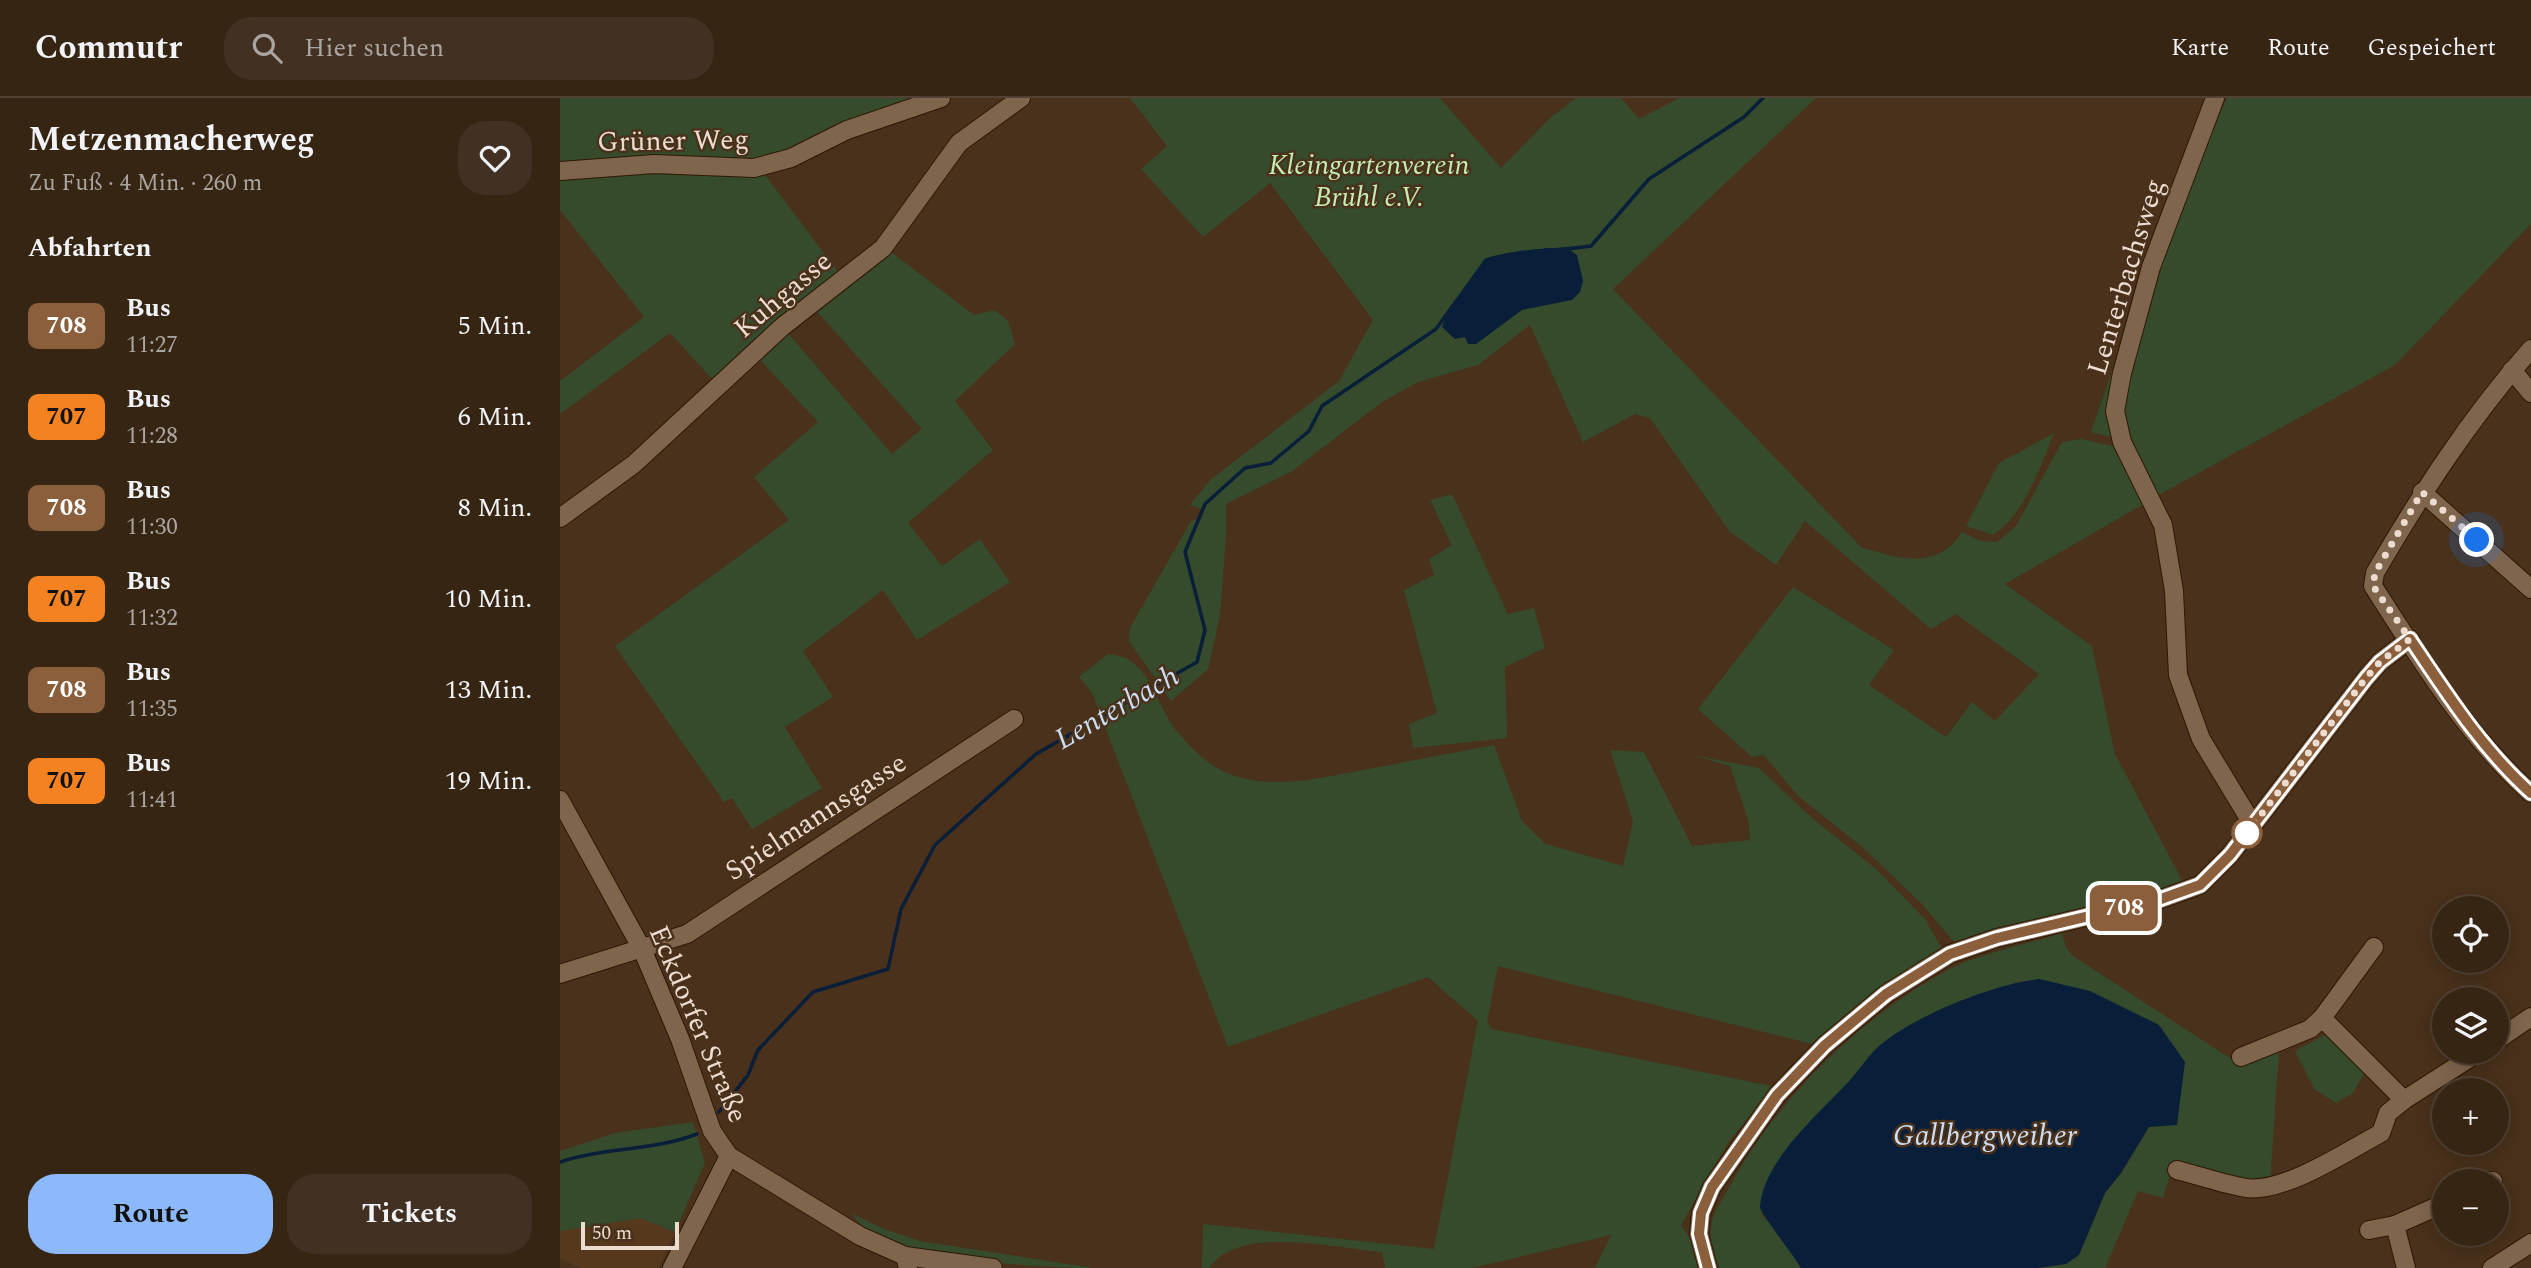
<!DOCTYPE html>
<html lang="de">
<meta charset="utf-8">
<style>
:root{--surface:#372514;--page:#423122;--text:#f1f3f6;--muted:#aaa5a0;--line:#514234;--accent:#8cb9fc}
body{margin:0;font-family:Spectral,serif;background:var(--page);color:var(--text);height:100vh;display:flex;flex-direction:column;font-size:26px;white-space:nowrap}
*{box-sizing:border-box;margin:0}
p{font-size:23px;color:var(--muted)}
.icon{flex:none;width:38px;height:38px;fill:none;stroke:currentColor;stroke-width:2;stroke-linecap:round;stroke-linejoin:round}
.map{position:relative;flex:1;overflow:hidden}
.sheet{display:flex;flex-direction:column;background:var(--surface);width:560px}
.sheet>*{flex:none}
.badge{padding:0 14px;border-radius:10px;font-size:24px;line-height:46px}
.fabs{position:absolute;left:1872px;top:798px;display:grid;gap:14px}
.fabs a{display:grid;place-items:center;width:77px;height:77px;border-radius:50%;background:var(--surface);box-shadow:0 4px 18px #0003,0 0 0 2px var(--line);font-size:35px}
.scale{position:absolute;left:21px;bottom:18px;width:98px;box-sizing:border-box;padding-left:7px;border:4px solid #edddd0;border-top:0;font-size:19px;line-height:24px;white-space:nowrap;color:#edddd0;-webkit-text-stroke:5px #49311b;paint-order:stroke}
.you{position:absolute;width:35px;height:35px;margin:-18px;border:5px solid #fff;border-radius:50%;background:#1a73e8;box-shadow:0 0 0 10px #1a73e833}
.map>.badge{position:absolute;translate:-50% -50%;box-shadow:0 0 0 4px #fff}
h2{padding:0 28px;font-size:26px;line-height:63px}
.round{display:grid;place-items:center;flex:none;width:74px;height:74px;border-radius:28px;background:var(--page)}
.headline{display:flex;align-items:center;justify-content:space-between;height:119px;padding:0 28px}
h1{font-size:33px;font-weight:700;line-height:52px}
.action{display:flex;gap:14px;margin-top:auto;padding:14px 28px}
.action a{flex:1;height:80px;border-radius:28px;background:var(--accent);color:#111;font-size:28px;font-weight:700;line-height:80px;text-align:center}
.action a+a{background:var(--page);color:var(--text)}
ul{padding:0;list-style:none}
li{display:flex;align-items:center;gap:21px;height:91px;padding:0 28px}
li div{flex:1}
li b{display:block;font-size:26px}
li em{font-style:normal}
li .badge{min-width:77px;font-weight:700;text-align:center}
header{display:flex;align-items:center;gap:42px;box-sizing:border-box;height:98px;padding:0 35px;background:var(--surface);border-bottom:2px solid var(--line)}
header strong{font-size:33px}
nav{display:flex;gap:38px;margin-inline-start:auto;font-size:24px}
.search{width:490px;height:63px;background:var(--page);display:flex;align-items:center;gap:18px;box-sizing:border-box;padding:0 24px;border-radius:28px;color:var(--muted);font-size:26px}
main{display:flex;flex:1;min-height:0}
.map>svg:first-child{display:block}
.built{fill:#56381c}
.green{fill:#354b2c;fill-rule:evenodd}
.water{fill:#091e39}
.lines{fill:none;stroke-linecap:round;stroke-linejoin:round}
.stream{stroke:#091e39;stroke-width:3.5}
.minor-casing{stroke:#2e1802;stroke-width:20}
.minor{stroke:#80654d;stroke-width:18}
.line-casing{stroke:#fff;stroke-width:16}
.line{stroke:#8b5e3c;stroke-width:10}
.walk{stroke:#edddd0;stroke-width:7;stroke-dasharray:0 12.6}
.stop-dot{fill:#fff;stroke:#8b5e3c;stroke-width:3.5}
.labels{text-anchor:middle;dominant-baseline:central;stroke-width:5;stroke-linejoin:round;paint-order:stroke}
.street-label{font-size:28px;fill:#edddd0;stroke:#49311b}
.park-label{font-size:28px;font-style:italic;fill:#c2edb3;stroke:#49311b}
.water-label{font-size:30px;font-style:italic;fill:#cddef4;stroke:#49311b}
</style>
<header>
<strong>Commutr</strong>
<div class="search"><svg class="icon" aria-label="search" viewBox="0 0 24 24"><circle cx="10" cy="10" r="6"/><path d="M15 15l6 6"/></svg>Hier suchen</div>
<nav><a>Karte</a><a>Route</a><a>Gespeichert</a></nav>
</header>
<main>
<section class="sheet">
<div class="headline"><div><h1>Metzenmacherweg</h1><p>Zu Fuß · 4 Min. · 260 m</p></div><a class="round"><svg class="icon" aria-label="heart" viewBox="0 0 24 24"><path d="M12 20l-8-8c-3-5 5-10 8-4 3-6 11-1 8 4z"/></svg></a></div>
<h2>Abfahrten</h2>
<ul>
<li><span class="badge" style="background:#8b5e3c;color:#fff">708</span><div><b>Bus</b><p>11:27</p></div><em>5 Min.</em></li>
<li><span class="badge" style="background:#f58220;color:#111">707</span><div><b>Bus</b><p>11:28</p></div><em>6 Min.</em></li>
<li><span class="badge" style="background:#8b5e3c;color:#fff">708</span><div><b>Bus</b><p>11:30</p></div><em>8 Min.</em></li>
<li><span class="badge" style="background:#f58220;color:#111">707</span><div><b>Bus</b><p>11:32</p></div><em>10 Min.</em></li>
<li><span class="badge" style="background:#8b5e3c;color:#fff">708</span><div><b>Bus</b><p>11:35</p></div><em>13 Min.</em></li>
<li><span class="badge" style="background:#f58220;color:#111">707</span><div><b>Bus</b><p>11:41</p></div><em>19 Min.</em></li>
</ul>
<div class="action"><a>Route</a><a>Tickets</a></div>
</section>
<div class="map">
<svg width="1971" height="1170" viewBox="0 0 1971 1170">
<rect width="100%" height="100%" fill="#49311b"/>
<polygon class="built" points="80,1120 115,1134 99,1170 21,1170 0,1161 0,1133"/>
<g class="green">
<polygon points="0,0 370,0 202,73 282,179 220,226 332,356 362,331 254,210 327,151 414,217 435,212 448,223 455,246 395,303 433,352 348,425 382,468 420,441 450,484 357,542 323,492 243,553 273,599 225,629 262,690 192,731 172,700 164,704 55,548 229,422 194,379 258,324 190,251 155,284 110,235 0,316 0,283 84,219 0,112"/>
<path d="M570 0H880L941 70 990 20 1016 0H1061L1079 21 1119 0H1256L1053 191 1301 449C1338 461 1377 473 1402 434L1420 443 1437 444 1456 428 1502 344 1521 341 1561 350 1587 404 1445 486 1532 548 1555 656 1624 786 1394 844 1361 805 1300 747 1238 698 1204 657 1192 659 1138 611 1233 489 1334 552 1309 587 1386 639 1412 604 1435 623 1479 576 1396 516 1371 531 1245 423 1216 467 1170 434 1090 320 1075 316 1023 344 970 227 918 267 858 284 822 304 731 374 666 406V438L660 518 648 571 611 603 569 543 570 530 631 423 642 420 644 412 630 407 650 382 779 283 813 222 710 85 643 139 581 71 607 48ZM1023 183 961 212 916 246 905 239H891L890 234Z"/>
<polygon points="1667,0 1971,0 1971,126 1835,267 1595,399 1570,348 1560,308 1600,163 1629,83"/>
<polygon points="1566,232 1555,340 1531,334"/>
<path d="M1494 335C1480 369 1465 416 1433 437L1406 428 1439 365Z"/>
<polygon points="892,396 948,516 974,510 985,550 945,569 947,640 853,650 849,626 877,615 844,492 874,477 869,461 892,447 870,402"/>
<path d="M548 556C589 558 594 603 615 631 630 649 649 669 672 677 717 693 768 678 814 670 854 662 894 655 934 647L962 723 986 746 1063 768 1073 723 1050 652 1084 654 1132 748 1190 742 1188 721 1170 668 1132 657 1199 670 1253 721 1315 770 1365 821 1381 849 1378 857 1256 947 938 868 927 924 932 931 1211 988 1210 994 1169 1043 1121 1127 1135 1148 1143 1170H1035L1051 1137 912 1170H825L822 1154C776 1150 679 1126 649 1170H642L643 1126 874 1151 918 923 868 879 668 949 532 595 519 579Z"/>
<path d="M1502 835 1506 849 1513 858 1679 966 1719 953 1710 1085 1688 1084 1613 1066 1603 1100 1578 1093 1545 1170H1478L1506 1166 1519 1157 1545 1095 1561 1075 1589 1029 1617 1026 1599 927 1553 905 1461 883 1380 912 1318 949 1290 982 1201 1116 1223 1140 1241 1170H1159C1154 1155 1148 1140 1152 1123 1155 1112 1163 1100 1169 1090 1215 1003 1302 917 1390 871 1422 855 1467 846 1502 835Z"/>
<polygon points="1768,935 1807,970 1793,995 1776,1005 1754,991 1735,953"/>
<polygon points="133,1024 145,1065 115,1134 80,1120 0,1133 0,1053 55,1035"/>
<path d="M293 1116 324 1131 360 1143 533 1170C484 1170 315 1162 293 1116Z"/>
</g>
<g class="water">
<polygon points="987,150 1010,152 1017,157 1023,183 1020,194 1012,202 962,212 916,246 908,246 905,239 895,241 882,229 886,217 926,162"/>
<path d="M1479 881 1530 893 1599 927 1625 964 1617 1027 1589 1029 1561 1075 1545 1095 1519 1157 1506 1166 1478 1170H1241C1235 1159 1200 1115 1200 1109 1203 1062 1261 1014 1291 981 1300 971 1308 958 1318 949 1353 918 1433 886 1479 881Z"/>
</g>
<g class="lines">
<g class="stream">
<path d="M159 1014 188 977 198 952 253 894 328 871 341 811 375 747 476 656 637 564 645 532 625 454 645 406 685 370 711 365 749 333 762 308 876 231 926 162C965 150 994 154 1031 148L1089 81 1184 19 1203 0"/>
<path d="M0 1064C45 1049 93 1053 137 1036"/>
</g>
<defs>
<g id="minor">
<polyline points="1655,0 1591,169 1562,275 1555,313 1562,344 1603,427 1614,493 1618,577 1641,641 1693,727"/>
<polyline points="0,73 94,66 194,70 231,60 287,32 381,0"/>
<path d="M1971 251C1910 320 1861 396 1815 475L1813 488C1859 560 1907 638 1971 695"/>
<polyline points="1952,272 1971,295"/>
<polyline points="1862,394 1971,491"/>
<polyline points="0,420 74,366 222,229 323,150 399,45 461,0"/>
<polyline points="0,702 82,851 120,941 152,1033 169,1058 300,1138 345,1158 348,1170"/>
<polyline points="0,876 127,836 454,621"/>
<polyline points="1762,920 1814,849"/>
<polyline points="1937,942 1971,919"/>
<polyline points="1681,959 1750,931 1762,920 1844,1002"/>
<path d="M1617 1072C1640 1078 1663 1086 1686 1090 1725 1095 1787 1053 1821 1035L1828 1015 1844 1002 1919 954"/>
<polyline points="1932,1083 1933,1083"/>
<polyline points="1809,1132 1835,1127"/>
<polyline points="345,1158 433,1170"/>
<polyline points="112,1170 169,1058"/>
<polyline points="1148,1170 1139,1136 1141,1115 1152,1089 1217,997 1265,947 1326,896 1390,856 1437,840 1601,801 1640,787 1670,757 1806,580 1820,564 1850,541"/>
<polyline points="1846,1170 1835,1127 1885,1105"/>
<polyline points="1932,1170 1971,1145"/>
</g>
</defs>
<use href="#minor" class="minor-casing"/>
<use href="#minor" class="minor"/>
</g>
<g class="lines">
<defs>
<path id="line" d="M1148 1170 1139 1136 1141 1115 1152 1089 1217 997 1265 947 1326 896 1390 856 1437 840 1601 801 1640 787 1670 757 1806 580 1820 564 1850 541C1887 596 1922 651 1971 695"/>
</defs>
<use href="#line" class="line-casing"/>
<use href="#line" class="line"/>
<polyline class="walk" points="1687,735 1806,580 1820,564 1850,541 1813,488 1815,475 1862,394 1917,442"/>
</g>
<circle class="stop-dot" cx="1687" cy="735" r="14"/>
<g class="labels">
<g class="street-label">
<text transform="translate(113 43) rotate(-1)">Grüner Weg</text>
<text transform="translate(1566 179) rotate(-73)">Lenterbachsweg</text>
<text transform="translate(223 197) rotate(-40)">Kuhgasse</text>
<text transform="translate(256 719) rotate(-33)">Spielmannsgasse</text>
<text transform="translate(138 926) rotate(67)">Eckdorfer Straße</text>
</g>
<g class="park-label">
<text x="809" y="67">Kleingartenverein<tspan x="809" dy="32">Brühl e.V.</tspan></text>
</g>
<g class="water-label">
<text transform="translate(557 610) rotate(-30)">Lenterbach</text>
<text x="1425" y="1038">Gallbergweiher</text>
</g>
</g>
</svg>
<div class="fabs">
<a><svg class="icon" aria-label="locate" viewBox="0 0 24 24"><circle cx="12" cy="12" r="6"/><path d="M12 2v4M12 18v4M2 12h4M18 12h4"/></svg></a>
<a><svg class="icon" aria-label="layers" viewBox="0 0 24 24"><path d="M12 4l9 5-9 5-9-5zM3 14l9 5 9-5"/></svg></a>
<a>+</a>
<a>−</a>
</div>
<div class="scale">50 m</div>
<div class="you" style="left:1917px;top:442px"></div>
<b class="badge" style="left:1564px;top:810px;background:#8b5e3c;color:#fff">708</b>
</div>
</main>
